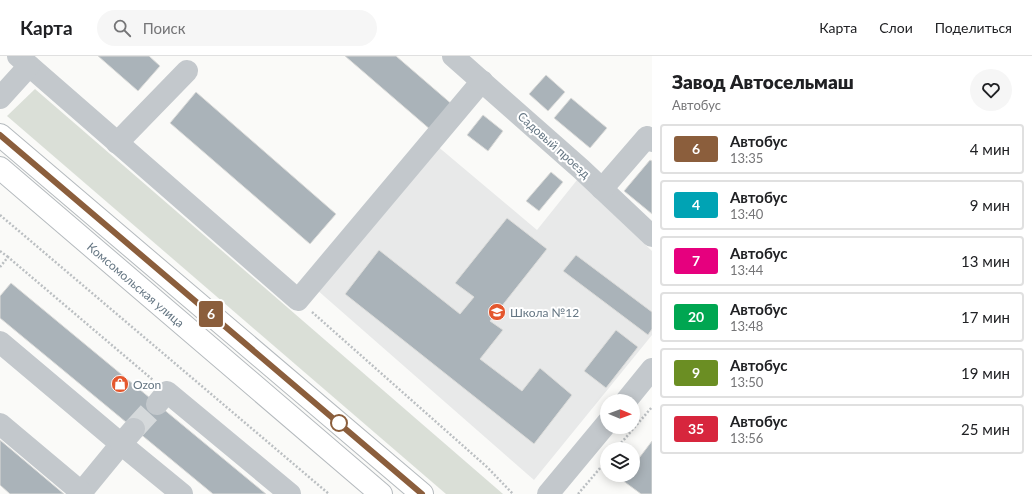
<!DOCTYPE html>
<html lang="ru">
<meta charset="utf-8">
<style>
:root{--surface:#fff;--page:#f6f6f6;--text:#202124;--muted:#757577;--line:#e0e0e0}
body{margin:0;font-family:Lato,sans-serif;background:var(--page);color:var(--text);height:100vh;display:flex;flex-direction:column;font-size:15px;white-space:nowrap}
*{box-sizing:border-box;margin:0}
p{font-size:13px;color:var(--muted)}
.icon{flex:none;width:22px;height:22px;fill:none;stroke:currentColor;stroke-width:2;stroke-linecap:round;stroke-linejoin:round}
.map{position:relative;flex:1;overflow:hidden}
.sheet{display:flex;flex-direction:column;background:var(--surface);width:380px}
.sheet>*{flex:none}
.badge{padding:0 8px;border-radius:3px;font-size:14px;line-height:26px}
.needle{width:26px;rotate:91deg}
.tools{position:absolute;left:600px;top:338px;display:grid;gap:8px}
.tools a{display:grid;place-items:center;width:40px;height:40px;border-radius:50%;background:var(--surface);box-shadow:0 2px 10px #0003;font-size:20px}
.map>.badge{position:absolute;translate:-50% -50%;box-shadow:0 0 0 2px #fff}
.round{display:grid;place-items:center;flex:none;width:42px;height:42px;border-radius:21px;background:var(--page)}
.head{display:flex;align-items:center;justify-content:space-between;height:68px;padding:0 20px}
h1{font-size:19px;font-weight:800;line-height:30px}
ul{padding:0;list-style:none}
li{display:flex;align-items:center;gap:12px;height:50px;margin:0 8px 6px;padding:0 12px;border:2px solid var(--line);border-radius:4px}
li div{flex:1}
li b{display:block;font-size:15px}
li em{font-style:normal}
li .badge{min-width:44px;font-weight:700;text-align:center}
header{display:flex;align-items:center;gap:24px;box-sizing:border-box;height:56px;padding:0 20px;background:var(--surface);border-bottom:1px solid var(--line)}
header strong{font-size:19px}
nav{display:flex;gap:22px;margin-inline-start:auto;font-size:14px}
.search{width:280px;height:36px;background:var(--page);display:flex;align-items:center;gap:10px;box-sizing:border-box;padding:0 14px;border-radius:22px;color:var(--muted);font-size:15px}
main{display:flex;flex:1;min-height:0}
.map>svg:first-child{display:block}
.built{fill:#e8e9e9}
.green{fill:#dadfd7}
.building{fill:#aab3b9;stroke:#dcdcda}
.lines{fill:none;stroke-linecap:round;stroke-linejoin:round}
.minor-tunnel{stroke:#d5d9db;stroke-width:22;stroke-dasharray:22 11;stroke-linecap:butt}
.major-casing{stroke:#b5babe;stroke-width:24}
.path{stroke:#bbbfc2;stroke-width:2.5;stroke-dasharray:2 2;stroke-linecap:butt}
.minor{stroke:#c3c8cc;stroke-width:22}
.major{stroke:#fff;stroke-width:22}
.line-casing{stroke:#fff;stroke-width:9}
.line{stroke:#8b5e3c;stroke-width:6}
.stop-dot{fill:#fff;stroke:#8b5e3c;stroke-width:2}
.labels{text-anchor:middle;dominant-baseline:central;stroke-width:4;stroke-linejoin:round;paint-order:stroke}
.street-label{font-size:12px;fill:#657683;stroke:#fff}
.poi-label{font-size:12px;fill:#657683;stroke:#fff;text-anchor:start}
</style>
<header>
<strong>Карта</strong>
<div class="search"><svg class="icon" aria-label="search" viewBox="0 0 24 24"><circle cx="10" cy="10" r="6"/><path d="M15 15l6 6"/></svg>Поиск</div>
<nav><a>Карта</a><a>Слои</a><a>Поделиться</a></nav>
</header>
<main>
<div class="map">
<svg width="652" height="438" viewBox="0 0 652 438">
<rect width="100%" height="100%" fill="#fafaf8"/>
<polygon class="built" points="436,89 537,174 577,124 652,195 652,279 534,424 316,233"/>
<polygon class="green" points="35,33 503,438 446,438 7,60"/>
<g class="building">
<polygon points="98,0 149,0 160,10 138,35"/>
<polygon points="345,0 396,0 454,50 432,75"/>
<polygon points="546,19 565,36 548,55 529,38"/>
<polygon points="196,36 336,158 310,188 170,67"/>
<polygon points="571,42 607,72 590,92 554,62"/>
<polygon points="483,59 503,75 488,95 467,79"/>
<polygon points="650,104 652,105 652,158 624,135"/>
<polygon points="551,116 563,126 539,155 526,145"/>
<polygon points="507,162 547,193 490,265 503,274 480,303 522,335 540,312 572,339 534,388 345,238 379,194 460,258 474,241 455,227"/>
<polygon points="576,199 652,256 652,273 648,279 563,215"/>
<polygon points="11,227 266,438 213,438 0,262 0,240"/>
<polygon points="616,274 638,291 606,332 584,315"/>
<polygon points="0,384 64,438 10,438 0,429"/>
<polygon points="652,385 652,438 641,438 622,424 626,419 633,419 633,410"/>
</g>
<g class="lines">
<polyline class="minor-tunnel" points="134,373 157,348"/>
<defs>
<g id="major">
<polyline points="0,79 422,438"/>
<path id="s1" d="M0 112 381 438"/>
</g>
</defs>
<use href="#major" class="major-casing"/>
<g class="path">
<polyline points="0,159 329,438"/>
<polyline points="0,195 8,201"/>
<polyline points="0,211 8,201 153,324"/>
<polyline points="312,256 487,411 513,438"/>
<polyline points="616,393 652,351"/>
<polyline points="578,438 607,404"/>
</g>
<g class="minor">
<polyline points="18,0 298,244 482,25"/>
<polyline points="453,0 581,113 652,180"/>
<polyline points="0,42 29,10"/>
<polyline points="117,87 187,15"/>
<polyline points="602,133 647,81 652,85"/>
<polyline points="0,286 121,388 80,438"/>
<polyline points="626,345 652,313"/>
<polyline points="157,348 167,336 290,438"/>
<polyline points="0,368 81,436"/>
<polyline points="134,373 121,388 182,438"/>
<polyline points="548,438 607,367"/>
</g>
<use href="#major" class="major"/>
</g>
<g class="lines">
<defs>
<polyline id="line" points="0,79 422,438"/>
</defs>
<use href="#line" class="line-casing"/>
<use href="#line" class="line"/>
</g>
<defs>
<symbol id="school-disc" viewBox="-11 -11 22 22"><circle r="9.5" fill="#e4572e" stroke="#fff"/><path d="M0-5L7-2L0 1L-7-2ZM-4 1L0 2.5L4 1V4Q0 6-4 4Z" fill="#fff"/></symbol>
<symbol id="shop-disc" viewBox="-11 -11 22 22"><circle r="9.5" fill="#e4572e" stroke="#fff"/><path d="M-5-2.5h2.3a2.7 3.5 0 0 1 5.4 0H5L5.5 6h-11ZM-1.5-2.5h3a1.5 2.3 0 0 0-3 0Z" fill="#fff"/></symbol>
</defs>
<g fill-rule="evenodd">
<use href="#school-disc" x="487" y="246" width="20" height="20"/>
<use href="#shop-disc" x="110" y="318" width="20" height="20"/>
</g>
<circle class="stop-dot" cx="339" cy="367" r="8"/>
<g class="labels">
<g class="street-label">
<text transform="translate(554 89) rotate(42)">Садовый проезд</text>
<text stroke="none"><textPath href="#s1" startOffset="179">Комсомольская улица</textPath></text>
</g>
<g class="poi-label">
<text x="510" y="256">Школа №12</text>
<text x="133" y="328">Ozon</text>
</g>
</g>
</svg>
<div class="tools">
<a><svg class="needle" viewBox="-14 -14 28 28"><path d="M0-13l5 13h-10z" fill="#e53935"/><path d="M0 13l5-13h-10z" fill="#757577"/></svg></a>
<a><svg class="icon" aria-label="layers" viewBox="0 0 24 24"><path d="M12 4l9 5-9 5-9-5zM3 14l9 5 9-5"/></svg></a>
</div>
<b class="badge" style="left:211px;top:258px;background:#8b5e3c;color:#fff">6</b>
</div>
<section class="sheet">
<div class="head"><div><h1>Завод Автосельмаш</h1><p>Автобус</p></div><a class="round"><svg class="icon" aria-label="heart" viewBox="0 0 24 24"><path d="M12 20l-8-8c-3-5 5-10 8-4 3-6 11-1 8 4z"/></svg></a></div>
<ul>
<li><span class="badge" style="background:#8b5e3c;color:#fff">6</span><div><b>Автобус</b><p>13:35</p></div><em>4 мин</em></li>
<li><span class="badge" style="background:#00a3b4;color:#fff">4</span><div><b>Автобус</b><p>13:40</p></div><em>9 мин</em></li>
<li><span class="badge" style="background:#e6007e;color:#fff">7</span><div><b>Автобус</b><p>13:44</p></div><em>13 мин</em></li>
<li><span class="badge" style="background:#00a651;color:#fff">20</span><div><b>Автобус</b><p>13:48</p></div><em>17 мин</em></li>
<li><span class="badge" style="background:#6b8e23;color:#fff">9</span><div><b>Автобус</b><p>13:50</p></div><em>19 мин</em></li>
<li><span class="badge" style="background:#d7263d;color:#fff">35</span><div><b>Автобус</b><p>13:56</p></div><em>25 мин</em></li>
</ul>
</section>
</main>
